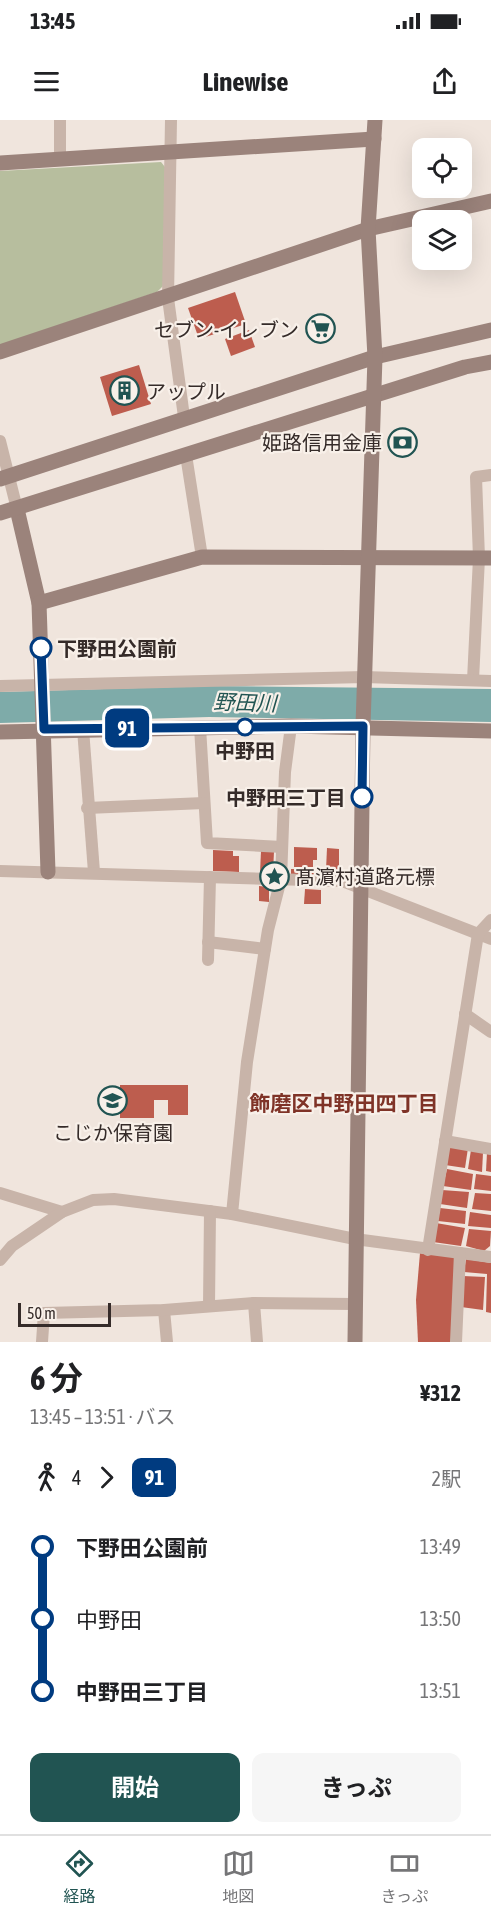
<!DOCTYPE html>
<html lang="ja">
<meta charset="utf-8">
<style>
:root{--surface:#fff;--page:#f6f6f6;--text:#202124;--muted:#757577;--line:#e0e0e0;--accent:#215452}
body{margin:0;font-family:"Asap Condensed","Noto Sans JP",sans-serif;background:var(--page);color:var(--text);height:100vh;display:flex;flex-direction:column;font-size:22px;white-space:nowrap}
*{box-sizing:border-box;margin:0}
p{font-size:20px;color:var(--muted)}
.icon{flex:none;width:33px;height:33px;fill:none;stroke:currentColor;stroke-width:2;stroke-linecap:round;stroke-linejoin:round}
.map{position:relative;height:1222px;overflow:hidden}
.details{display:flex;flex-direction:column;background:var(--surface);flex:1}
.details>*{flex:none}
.badge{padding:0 12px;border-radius:9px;font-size:21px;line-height:39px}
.controls{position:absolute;left:412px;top:18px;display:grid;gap:12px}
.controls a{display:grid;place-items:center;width:60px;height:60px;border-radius:12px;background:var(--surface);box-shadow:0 6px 24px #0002;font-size:30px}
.scale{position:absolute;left:18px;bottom:15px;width:93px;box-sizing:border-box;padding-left:6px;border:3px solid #352b29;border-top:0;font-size:16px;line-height:21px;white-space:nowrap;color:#352b29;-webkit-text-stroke:4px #f8f0e9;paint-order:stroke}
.map>.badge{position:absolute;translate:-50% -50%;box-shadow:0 0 0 3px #fff}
.legs{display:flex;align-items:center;gap:9px;height:66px;padding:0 30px;font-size:20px}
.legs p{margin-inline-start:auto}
.overview{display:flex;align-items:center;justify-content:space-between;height:102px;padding:0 30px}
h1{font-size:33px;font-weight:700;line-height:45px}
.cta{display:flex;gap:12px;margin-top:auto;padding:12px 30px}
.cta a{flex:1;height:69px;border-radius:12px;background:var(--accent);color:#fff;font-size:24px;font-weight:700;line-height:69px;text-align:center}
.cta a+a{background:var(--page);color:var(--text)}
ul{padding:0 30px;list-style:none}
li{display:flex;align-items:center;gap:21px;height:72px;font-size:22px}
li i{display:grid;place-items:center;width:9px;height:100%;margin:0 8px;background:currentColor}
li i::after{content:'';width:15px;height:15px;margin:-8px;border:4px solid;border-radius:50%;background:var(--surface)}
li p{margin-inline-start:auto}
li:first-child i{background:linear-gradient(#0000 50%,currentColor 0)}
li:last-child i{background:linear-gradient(currentColor 50%,#0000 0)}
.status{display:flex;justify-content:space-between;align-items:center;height:42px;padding:0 30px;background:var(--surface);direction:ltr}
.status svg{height:16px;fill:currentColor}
header{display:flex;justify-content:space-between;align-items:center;height:78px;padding:0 30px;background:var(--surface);font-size:27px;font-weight:700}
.menu{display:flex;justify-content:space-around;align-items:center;height:84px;border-top:2px solid var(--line);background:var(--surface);font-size:16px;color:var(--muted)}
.menu a{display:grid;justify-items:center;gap:3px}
.menu .selected{color:var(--accent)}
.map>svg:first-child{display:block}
.green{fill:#b7be9e}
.water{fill:#7eaba9}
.building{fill:#bd5d4e}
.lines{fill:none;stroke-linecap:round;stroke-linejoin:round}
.street{stroke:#c8b4a9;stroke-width:12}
.secondary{stroke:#9b837b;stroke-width:15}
.line-1-casing{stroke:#fff;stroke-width:14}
.line-1{stroke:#003b80;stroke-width:9}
.stop-1-dot{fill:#fff;stroke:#003b80;stroke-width:3}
.labels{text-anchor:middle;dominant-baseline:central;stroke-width:4.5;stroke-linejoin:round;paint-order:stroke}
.poi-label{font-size:20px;fill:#352b29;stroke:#f8f0e9;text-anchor:end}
.stop-label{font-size:20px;font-weight:bold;fill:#352b29;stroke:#f8f0e9;text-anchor:start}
.water-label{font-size:21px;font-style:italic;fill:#215452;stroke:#f8f0e9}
.neighbourhood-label{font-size:21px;font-weight:bold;fill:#7f3327;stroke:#f8f0e9}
</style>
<div class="status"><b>13:45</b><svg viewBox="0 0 49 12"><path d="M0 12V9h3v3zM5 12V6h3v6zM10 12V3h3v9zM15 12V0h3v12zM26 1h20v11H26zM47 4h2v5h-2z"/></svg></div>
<header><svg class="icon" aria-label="menu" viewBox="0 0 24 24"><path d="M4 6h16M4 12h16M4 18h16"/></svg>Linewise<svg class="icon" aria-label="share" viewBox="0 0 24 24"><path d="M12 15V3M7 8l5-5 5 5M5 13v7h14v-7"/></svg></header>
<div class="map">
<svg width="491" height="1222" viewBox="0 0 491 1222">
<rect width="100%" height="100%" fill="#f0e5dd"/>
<polygon class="green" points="161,42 165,47 163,166 157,172 0,225 0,51"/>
<polygon class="water" points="208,566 491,569 491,602 209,597 0,603 0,572"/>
<g class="building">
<polygon points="235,172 246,204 199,219 188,188"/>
<polygon points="249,210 255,227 231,236 225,219"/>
<polygon points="139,245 151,284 112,296 100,257"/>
<polygon points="294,727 317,728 317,740 313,740 313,748 294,747"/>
<polygon points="327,728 339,729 339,750 326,750"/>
<polygon points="213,730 233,731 233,736 239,736 239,752 213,751"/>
<polygon points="261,731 274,731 273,754 260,753"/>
<polygon points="291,749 318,749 318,755 291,754"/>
<polygon points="259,766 269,767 269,782 259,781"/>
<polygon points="305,769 321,770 321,784 304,784"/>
<polygon points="120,965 188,965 188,995 168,995 168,980 154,980 154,998 120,998"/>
<polygon points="449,1025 468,1028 465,1048 445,1045"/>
<polygon points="471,1030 483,1033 482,1052 468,1049"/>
<polygon points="487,1033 491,1034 491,1052 486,1051"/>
<polygon points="447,1049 473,1054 471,1070 443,1066"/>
<polygon points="476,1054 491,1056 491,1071 474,1069"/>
<polygon points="442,1070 469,1072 467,1088 440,1084"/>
<polygon points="475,1073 491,1074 491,1091 472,1089"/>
<polygon points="440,1088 466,1091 465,1104 438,1101"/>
<polygon points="470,1092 491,1095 491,1108 468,1106"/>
<polygon points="436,1103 465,1108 461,1126 433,1122"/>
<polygon points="469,1109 491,1111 490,1126 484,1131 466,1126"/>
<polygon points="420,1133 455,1136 451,1222 418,1222 416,1180"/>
<polygon points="466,1139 491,1143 491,1193 486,1192 487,1154 464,1152"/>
<polygon points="463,1156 485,1157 483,1190 461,1187"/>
</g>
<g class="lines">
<g class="street">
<polyline points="60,0 60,38"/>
<polyline points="171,0 168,178 184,297"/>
<polyline points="0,321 17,389"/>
<polyline points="186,335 202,437"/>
<polyline points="473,560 479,438 476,357 491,355"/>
<polyline points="0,566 364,557 491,561"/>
<polyline points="200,607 207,723 282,727"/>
<polyline points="83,609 94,752"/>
<polyline points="87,688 204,683"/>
<polyline points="0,751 342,761 491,819"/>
<polyline points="208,822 265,829"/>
<polyline points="208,840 210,757"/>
<polyline points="465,894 491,912"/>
<polyline points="445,1021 491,1029"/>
<polyline points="0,1073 62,1092"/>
<polyline points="232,1094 247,942 268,810 281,759 285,652 291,606"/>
<polyline points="428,1130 478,814 491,800"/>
<polyline points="0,1140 12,1126 62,1092 93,1080 114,1079 232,1094 355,1119 491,1137"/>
<polyline points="254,1183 257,1222"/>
<polyline points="209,1186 210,1091"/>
<polyline points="164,1190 167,1222"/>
<polyline points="42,1222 44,1193 164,1190 254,1183 354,1184"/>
<polyline points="456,1222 460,1133"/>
</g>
<g class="secondary">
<polyline points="0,43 374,19"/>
<polyline points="0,232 368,109 491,81"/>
<polyline points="0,359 375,237 491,210"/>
<polyline points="17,389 39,483 48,752"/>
<polyline points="0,393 465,247 491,242"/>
<polyline points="39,483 202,437 491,438"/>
<polyline points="0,612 291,606 491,611"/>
<polyline points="355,1222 363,606 375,237 368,109 375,0"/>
</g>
</g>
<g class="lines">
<defs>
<polyline id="line-1" points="41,528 44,609 363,606 362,677"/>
</defs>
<use href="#line-1" class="line-1-casing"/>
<use href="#line-1" class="line-1"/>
</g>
<defs>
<symbol id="supermarket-ring" viewBox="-11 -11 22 22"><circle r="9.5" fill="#f8f0e9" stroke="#215452" stroke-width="1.5"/><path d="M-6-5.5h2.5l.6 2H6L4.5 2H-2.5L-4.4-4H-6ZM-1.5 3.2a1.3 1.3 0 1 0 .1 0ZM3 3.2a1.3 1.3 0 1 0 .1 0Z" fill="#215452"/></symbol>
<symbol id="building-ring" viewBox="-11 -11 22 22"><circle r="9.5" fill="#f8f0e9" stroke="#215452" stroke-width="1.5"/><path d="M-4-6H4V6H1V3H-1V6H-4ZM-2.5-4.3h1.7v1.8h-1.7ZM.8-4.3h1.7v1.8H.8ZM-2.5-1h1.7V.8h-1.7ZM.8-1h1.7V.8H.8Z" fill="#215452"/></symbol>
<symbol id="bank-ring" viewBox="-11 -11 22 22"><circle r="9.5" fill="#f8f0e9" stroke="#215452" stroke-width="1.5"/><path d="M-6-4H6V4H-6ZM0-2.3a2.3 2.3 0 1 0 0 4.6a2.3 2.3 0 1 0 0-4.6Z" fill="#215452"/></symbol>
<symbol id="sight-ring" viewBox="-11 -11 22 22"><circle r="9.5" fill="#f8f0e9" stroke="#215452" stroke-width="1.5"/><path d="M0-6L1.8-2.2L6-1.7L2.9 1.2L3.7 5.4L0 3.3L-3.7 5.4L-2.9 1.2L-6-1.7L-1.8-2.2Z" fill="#215452"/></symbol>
<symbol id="school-ring" viewBox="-11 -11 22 22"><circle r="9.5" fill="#f8f0e9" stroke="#215452" stroke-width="1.5"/><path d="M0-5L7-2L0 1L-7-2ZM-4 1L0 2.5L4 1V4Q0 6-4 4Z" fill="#215452"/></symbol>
</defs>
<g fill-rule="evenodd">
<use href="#supermarket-ring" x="304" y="192" width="33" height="33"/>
<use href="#building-ring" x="108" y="254" width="33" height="33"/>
<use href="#bank-ring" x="386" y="306" width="33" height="33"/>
<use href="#sight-ring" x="258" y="740" width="33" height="33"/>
<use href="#school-ring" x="96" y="964" width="33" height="33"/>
</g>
<g class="stop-1-dot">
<circle cx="41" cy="528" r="10"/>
<circle cx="245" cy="607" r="8"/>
<circle cx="362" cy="677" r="10"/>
</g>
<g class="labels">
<g class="poi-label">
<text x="299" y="209">セブン-イレブン</text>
<text x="146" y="271" text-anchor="start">アップル</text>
<text x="382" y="322">姫路信用金庫</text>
<text x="295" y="756" text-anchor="start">髙濵村道路元標</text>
<text x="113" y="1012" text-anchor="middle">こじか保育園</text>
</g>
<g class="stop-label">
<text x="57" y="528">下野田公園前</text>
<text x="245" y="630" text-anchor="middle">中野田</text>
<text x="346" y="677" text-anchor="end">中野田三丁目</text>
</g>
<g class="water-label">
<text transform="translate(245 582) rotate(2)">野田川</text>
</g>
<g class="neighbourhood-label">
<text x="344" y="983">飾磨区中野田四丁目</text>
</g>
</g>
</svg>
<div class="controls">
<a><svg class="icon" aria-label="locate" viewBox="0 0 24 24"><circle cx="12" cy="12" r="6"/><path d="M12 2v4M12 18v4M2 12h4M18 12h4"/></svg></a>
<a><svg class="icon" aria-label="layers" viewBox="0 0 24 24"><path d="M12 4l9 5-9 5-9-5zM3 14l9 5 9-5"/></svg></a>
</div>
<div class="scale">50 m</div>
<b class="badge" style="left:127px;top:608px;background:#003b80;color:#fff">91</b>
</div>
<section class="details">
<div class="overview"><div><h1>6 分</h1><p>13:45 – 13:51 · バス</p></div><b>¥312</b></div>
<div class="legs"><svg class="icon" aria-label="walk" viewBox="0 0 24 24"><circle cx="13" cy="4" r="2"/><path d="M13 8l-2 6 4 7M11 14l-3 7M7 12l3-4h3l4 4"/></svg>4<svg class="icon" aria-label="forward" viewBox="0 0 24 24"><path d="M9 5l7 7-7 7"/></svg><b class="badge" style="background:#003b80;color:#fff">91</b><p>2駅</p></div>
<ul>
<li><i style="color:#003b80"></i><b>下野田公園前</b><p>13:49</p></li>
<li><i style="color:#003b80"></i><span>中野田</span><p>13:50</p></li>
<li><i style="color:#003b80"></i><b>中野田三丁目</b><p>13:51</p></li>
</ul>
<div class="cta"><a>開始</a><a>きっぷ</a></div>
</section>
<nav class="menu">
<a class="selected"><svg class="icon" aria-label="directions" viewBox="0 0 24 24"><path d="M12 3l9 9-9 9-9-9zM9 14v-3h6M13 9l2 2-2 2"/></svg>経路</a>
<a><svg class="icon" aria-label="map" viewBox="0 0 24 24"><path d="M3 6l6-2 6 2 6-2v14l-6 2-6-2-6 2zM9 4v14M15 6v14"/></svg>地図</a>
<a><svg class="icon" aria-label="tickets" viewBox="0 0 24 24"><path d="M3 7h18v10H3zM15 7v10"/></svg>きっぷ</a>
</nav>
